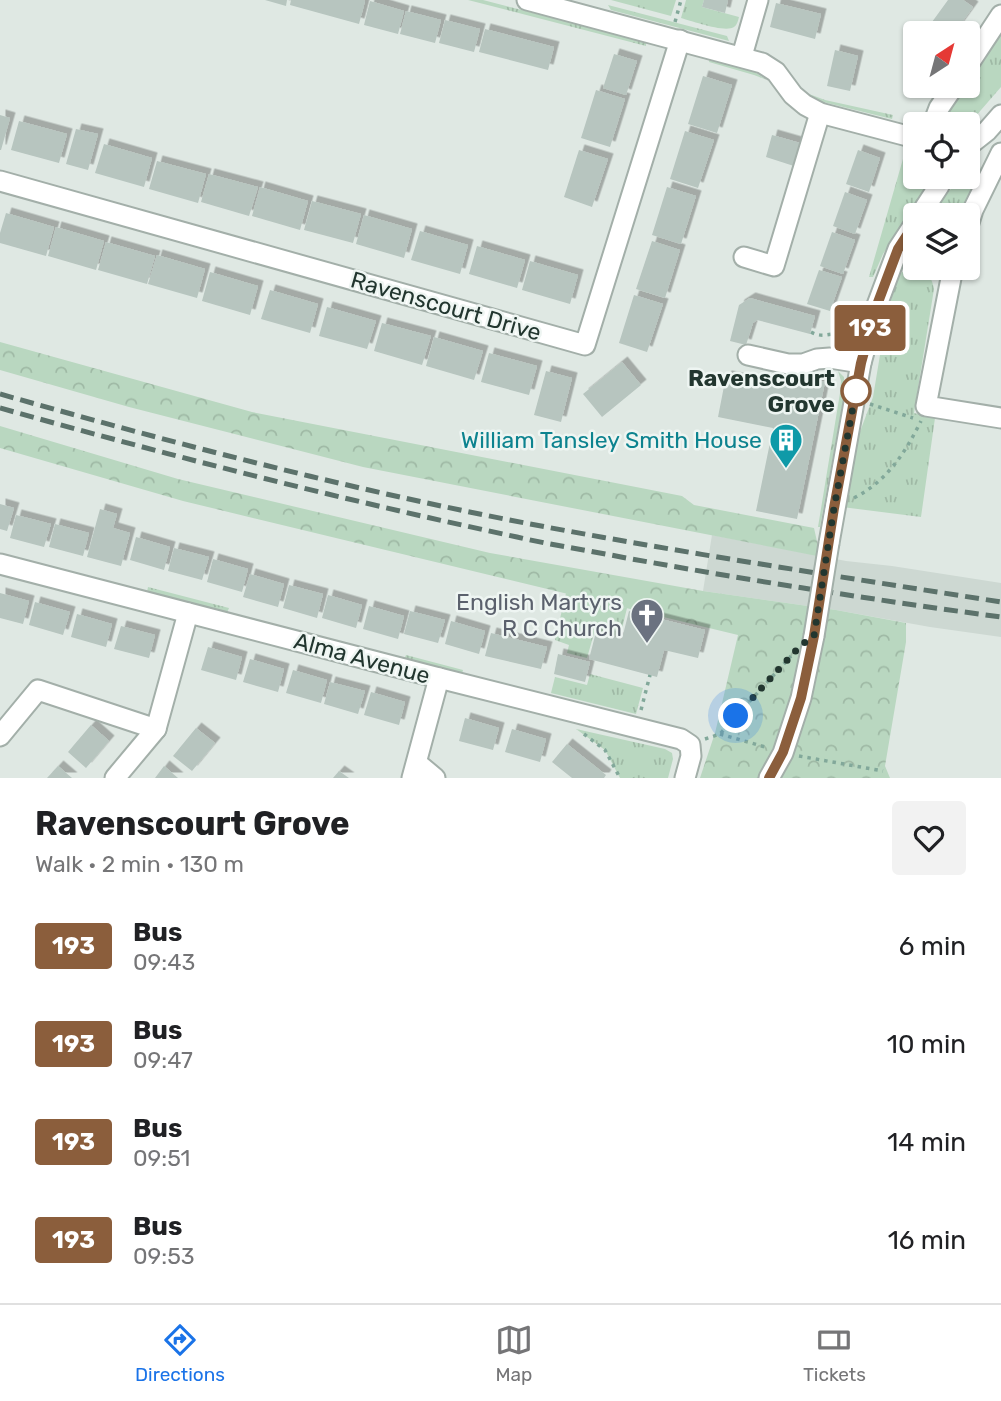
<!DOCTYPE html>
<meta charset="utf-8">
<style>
:root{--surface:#fff;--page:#f2f2f2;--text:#202124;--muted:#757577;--line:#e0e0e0;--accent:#1a73e8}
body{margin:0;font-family:Rubik,sans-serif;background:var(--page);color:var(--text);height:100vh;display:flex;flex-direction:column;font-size:26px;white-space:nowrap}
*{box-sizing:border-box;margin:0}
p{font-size:23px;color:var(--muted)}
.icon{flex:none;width:38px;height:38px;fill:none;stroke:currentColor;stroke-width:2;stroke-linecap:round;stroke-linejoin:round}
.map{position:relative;height:778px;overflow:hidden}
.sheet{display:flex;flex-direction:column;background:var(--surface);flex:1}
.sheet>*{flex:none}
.badge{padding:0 14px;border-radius:5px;font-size:24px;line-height:46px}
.needle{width:46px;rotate:36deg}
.fabs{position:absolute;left:903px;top:21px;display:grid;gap:14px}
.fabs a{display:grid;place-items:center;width:77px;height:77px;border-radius:7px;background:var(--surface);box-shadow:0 2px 5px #0004;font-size:35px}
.you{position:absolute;width:35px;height:35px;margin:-18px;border:5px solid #fff;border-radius:50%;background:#1a73e8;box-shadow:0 0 0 10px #1a73e833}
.map>.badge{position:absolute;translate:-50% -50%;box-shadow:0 0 0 4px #fff}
.round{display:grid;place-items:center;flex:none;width:74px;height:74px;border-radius:7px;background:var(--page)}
.overview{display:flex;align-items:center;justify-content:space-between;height:119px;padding:0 35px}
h1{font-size:33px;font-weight:700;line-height:52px}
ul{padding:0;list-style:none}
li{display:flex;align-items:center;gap:21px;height:98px;padding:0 35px}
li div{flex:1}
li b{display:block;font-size:26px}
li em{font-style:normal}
li .badge{min-width:77px;font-weight:700;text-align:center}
.menu{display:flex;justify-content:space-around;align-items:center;height:98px;border-top:2px solid var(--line);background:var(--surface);font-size:19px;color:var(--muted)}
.menu a{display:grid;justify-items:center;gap:4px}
.menu .active{color:var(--accent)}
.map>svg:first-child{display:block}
.built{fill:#cdd8d2}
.grass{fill:url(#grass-tufts)}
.forest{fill:url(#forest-crowns)}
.building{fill:#b7c5bf;filter:url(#shadow)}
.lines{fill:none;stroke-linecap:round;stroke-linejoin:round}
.minor-casing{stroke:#a3afa9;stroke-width:23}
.path{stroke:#82a89a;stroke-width:3.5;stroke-dasharray:3.5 5;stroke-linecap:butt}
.minor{stroke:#fff;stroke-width:19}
.rail{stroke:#5c726b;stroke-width:5;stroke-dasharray:14 7;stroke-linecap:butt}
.minor-bridge-casing{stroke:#a3afa9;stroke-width:23;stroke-linecap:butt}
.minor-bridge{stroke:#fff;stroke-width:19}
.line-casing{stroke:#fff;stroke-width:16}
.line{stroke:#8b5e3c;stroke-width:10}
.walk{stroke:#22362f;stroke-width:7;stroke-dasharray:0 12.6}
.stop-dot{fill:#fff;stroke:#8b5e3c;stroke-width:3.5}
.labels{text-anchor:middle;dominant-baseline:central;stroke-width:5;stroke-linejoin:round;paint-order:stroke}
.street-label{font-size:23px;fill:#22362f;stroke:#eef5f2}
.stop-label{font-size:23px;font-weight:bold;fill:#22362f;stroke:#eef5f2;text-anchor:end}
.culture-label{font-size:23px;fill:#0d838f;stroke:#eef5f2;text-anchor:end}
.worship-label{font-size:23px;fill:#5b616d;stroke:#eef5f2;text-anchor:end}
</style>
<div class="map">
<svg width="1001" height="778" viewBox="0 0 1001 778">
<defs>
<pattern id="grass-tufts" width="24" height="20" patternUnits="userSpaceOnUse" patternTransform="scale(1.75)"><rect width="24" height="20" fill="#b9d7c0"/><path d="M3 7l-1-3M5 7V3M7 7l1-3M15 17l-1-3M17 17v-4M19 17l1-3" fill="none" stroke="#9fb9a5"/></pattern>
<pattern id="forest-crowns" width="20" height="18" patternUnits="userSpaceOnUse" patternTransform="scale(1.75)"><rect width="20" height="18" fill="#b9d7c0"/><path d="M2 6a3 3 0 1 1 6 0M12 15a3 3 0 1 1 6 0" fill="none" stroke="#9fb9a5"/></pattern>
<filter id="shadow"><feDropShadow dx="5.5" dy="-5.5" stdDeviation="0" flood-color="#0004"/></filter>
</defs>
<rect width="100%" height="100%" fill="#dfe8e3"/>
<polygon class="built" points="712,535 846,561 892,566 1001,583 1001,637 930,627 836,610 703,591"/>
<g class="grass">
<polygon points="468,0 483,0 646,42 646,46"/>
<polygon points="611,0 676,0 671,16"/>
<path d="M686 0H704L702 7 739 17C738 21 737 25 734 27 725 33 692 21 681 18Z"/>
<polygon points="608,5 727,36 729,41 611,10"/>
<polygon points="1001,25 1001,87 968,125 950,124 942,122 961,86 968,86 968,76"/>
<polygon points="710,58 750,69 767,80 754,75 709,62"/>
<polygon points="809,94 825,100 893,115 892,119 823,102 811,97"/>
<polygon points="907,145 915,147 915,177 933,177 923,200 899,229 883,254 873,277 869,277"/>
<polygon points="973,163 980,166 981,170 962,215 931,215 960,177 968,177 968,168"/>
<path d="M913 267C927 272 931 274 934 289L914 413 935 418 921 517 842 507 852 453 873 397 887 313 899 273 912 270Z"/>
<polygon points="838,371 844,377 844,396 820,527 818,527 840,393 841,381"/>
<polygon points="148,587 229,608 227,613 147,592"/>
<polygon points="566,593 627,608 620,637 595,630 587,658 567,653 569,645 555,640"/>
<polygon points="406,655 463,670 462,674 404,660"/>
<polygon points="590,674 643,688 636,714 551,693 555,677 587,685"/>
<polygon points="576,729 665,749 672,753 673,759 668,778 620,778 605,750"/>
</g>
<g class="forest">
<polygon points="0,342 252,412 682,496 694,505 814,528 818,546 817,556 363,467 129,407 0,370"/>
<polygon points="0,426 178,479 490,553 703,591 836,610 906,623 906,642 885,766 890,778 700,778 715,733 738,635 183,501 0,448"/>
</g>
<g class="building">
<polygon points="265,0 287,0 286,6"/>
<polygon points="291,0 363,0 365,1 359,24 290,5"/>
<polygon points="704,0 728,0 725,13 702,7"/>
<polygon points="948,0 963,0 973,7 954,33 948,33 932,22"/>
<polygon points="370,1 404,11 398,34 364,25"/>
<polygon points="776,3 821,14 815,39 770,27"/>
<polygon points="406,11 441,20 435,43 400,34"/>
<polygon points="445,20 480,29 474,52 439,43"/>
<polygon points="931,25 942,33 925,33"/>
<polygon points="485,29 554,47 548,70 479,52"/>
<polygon points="835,50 858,56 850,91 827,86"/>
<polygon points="614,54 637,61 626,95 603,88"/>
<polygon points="703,76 732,85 717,133 688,124"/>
<polygon points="596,90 625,99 610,147 581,138"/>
<polygon points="0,115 10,118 1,150 0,150"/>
<polygon points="19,121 67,134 59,163 11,150"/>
<polygon points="76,129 98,134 88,170 66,164"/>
<polygon points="685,131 714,140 698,188 670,179"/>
<polygon points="772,135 807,145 800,168 766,157"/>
<polygon points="104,144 152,158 144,187 95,173"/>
<polygon points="579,150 608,159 592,207 564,197"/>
<polygon points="858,150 880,158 869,192 846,184"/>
<polygon points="157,161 206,174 198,203 149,189"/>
<polygon points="209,174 258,187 249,216 201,202"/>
<polygon points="260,187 308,201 300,230 252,216"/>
<polygon points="667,187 696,196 681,244 652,235"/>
<polygon points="845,192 867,200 855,234 833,226"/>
<polygon points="312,201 361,214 353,243 304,230"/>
<polygon points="6,213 54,227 46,256 0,243 0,233"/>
<polygon points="364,215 412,229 404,258 356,244"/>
<polygon points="56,227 104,241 96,270 48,256"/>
<polygon points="420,231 468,245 460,274 411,260"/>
<polygon points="832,232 855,240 843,274 820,266"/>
<polygon points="652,241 680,250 665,298 636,289"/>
<polygon points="106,242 155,256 147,284 98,270"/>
<polygon points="477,246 525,260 517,288 469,274"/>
<polygon points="157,255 205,269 197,298 148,284"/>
<polygon points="530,261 578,275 570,304 522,290"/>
<polygon points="819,270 842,277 830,311 807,304"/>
<polygon points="210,272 258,286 250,315 202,301"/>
<polygon points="270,290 318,304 310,333 261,319"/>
<polygon points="634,295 663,304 647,352 619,343"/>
<polygon points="750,298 815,316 810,334 757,320 753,323 746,345 730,341 739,305"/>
<polygon points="327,307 376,321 367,349 319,336"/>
<polygon points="382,323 431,336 422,365 374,351"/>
<polygon points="434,337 483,351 474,380 426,366"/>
<polygon points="489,353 537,366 529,395 481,382"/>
<polygon points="622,362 641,385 602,417 583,394"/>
<polygon points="546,371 572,378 561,422 534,415"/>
<polygon points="784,374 825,382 797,519 756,511 773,428 718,417 726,376 781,387"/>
<polygon points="0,504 14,508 7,531 0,529"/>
<polygon points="100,509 117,514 113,528 130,533 121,566 87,557"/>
<polygon points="16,515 51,524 44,547 10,538"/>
<polygon points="55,524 89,533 83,556 49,547"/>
<polygon points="136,537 170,547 164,570 130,560"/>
<polygon points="174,548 209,557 202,580 168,571"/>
<polygon points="213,559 248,569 242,592 207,582"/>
<polygon points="250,574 284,584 278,607 243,597"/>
<polygon points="289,585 323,594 317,618 283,608"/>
<polygon points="0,593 29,601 23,624 0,618"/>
<polygon points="328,595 362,605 356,628 322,618"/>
<polygon points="35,602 70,612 63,635 29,625"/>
<polygon points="369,606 404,616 398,639 363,629"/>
<polygon points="410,611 445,620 438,643 404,634"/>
<polygon points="629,611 705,630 698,658 664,650 657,677 589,659 596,632 622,639"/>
<polygon points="77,614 112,624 106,647 71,637"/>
<polygon points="451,621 485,631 479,654 445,644"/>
<polygon points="121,626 155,635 149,658 114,649"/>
<polygon points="491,633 547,647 541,669 485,656"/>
<polygon points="208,647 242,657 236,680 201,670"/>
<polygon points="558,654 590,662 585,682 554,674"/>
<polygon points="250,659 284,669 278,692 243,682"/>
<polygon points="293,670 327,680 321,703 286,693"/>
<polygon points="330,682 365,691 358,714 324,704"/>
<polygon points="371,692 405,702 399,725 364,715"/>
<polygon points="465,718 499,728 493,750 459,741"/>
<polygon points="91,725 109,741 86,768 68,752"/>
<polygon points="196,728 215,743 192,771 173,756"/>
<polygon points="512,729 546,739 540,762 505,752"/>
<polygon points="567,744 606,775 604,778 572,778 552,762"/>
<polygon points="58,766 72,778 47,778"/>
<polygon points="164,766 178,778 155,778"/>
<polygon points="339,771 349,778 333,778"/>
</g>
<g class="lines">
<defs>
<g id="minor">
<polyline points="527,0 762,63 776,72 793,95 805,105 820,113 915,138"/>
<polyline points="742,56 758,0"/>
<polyline points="968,65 1001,15"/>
<polyline points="933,124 939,108 954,86"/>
<polyline points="968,146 987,131 1001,115"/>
<polyline points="0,181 585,345 680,40"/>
<polyline points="920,215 939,186 942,177"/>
<polyline points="968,226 973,210 1001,153"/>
<polyline points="744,257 774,266 820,113"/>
<polyline points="953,268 926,406 1001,418"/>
<polyline points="748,355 788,364 803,364 817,359 830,358 861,363"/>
<polyline points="829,543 861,363 877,305 898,249 915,223"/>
<polyline points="0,564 439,678 681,739 690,745 691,756 685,778"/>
<polyline points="0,736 38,690 156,729"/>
<polyline points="417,763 435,778"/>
<polyline points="115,778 156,729 188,613"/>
<polyline points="412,778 439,678"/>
<polyline points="769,778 783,753 801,698 814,636"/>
</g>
</defs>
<use href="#minor" class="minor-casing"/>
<g class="path">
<polyline points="675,22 681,0"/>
<path d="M811 332C825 340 836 330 851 332"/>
<polyline points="870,404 913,418"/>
<path d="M854 498C887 481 905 453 921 421"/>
<polyline points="641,710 650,675"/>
<polyline points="584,734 605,750 620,778"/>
<polyline points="720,734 765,747"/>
<polyline points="705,739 720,734 791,656"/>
<polyline points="799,756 883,771"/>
</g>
<use href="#minor" class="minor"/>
<g class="rail">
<path d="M0 394C173 443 348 489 525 523 683 553 842 577 1001 602"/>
<path d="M0 408C171 456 343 500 517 537 551 545 586 550 621 557 747 580 874 600 1001 617"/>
</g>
<defs>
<polyline id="minor-bridge" points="814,636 829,543"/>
</defs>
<use href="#minor-bridge" class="minor-bridge-casing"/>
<use href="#minor-bridge" class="minor-bridge"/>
</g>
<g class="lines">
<defs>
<polyline id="line" points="769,778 783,752 801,698 814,636 834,508 861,363 877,305 898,249 915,223"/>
</defs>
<use href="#line" class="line-casing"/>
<use href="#line" class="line"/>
<polyline class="walk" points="736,716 801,645 814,636 834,508 856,391"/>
</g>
<defs>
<symbol id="building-pin" viewBox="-11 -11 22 30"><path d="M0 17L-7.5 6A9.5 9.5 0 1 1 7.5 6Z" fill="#0f9aa8" stroke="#eef5f2"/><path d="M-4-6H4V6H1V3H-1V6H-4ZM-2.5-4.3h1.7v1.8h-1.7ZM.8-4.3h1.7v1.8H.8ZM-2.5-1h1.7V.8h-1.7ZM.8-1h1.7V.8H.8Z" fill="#fff"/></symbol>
<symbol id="church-pin" viewBox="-11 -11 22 30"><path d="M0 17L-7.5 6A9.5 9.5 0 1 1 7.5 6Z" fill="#6b7280" stroke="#eef5f2"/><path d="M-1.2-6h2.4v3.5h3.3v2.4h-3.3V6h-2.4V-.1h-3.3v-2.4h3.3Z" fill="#fff"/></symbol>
</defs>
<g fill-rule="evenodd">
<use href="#building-pin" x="767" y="421" width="38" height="52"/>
<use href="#church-pin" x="628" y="596" width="38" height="52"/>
</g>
<circle class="stop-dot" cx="856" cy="391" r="14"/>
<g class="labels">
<g class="street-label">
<text transform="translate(446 306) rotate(16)">Ravenscourt Drive</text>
<text transform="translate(362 658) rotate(15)">Alma Avenue</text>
</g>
<g class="stop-label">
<text x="835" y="378">Ravenscourt<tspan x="835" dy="26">Grove</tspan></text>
</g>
<g class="culture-label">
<text x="762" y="440">William Tansley Smith House</text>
</g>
<g class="worship-label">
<text x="622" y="602">English Martyrs<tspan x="622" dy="26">R C Church</tspan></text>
</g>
</g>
</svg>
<div class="fabs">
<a><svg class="needle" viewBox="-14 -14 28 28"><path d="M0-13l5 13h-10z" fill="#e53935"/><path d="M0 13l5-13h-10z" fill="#757577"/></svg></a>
<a><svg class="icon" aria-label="locate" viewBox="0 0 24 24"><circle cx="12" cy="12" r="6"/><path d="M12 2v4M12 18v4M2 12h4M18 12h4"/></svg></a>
<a><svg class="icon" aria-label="layers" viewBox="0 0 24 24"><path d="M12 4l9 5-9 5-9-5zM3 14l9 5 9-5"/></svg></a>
</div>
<div class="you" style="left:736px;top:716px"></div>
<b class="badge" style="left:870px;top:328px;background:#8b5e3c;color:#fff">193</b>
</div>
<section class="sheet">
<div class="overview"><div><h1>Ravenscourt Grove</h1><p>Walk · 2 min · 130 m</p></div><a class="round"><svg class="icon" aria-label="heart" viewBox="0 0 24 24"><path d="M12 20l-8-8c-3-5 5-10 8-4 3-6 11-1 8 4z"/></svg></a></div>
<ul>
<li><span class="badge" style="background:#8b5e3c;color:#fff">193</span><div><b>Bus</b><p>09:43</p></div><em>6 min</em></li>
<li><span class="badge" style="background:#8b5e3c;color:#fff">193</span><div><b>Bus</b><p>09:47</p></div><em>10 min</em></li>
<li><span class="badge" style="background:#8b5e3c;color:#fff">193</span><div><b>Bus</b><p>09:51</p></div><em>14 min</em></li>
<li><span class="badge" style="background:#8b5e3c;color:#fff">193</span><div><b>Bus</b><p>09:53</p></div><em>16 min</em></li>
</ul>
</section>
<nav class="menu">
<a class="active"><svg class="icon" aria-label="directions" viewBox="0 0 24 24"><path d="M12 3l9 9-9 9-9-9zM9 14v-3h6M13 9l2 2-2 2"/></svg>Directions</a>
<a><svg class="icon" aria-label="map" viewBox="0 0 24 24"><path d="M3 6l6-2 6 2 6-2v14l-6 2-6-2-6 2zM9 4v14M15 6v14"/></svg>Map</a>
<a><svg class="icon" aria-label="tickets" viewBox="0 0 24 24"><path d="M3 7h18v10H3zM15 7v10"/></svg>Tickets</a>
</nav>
